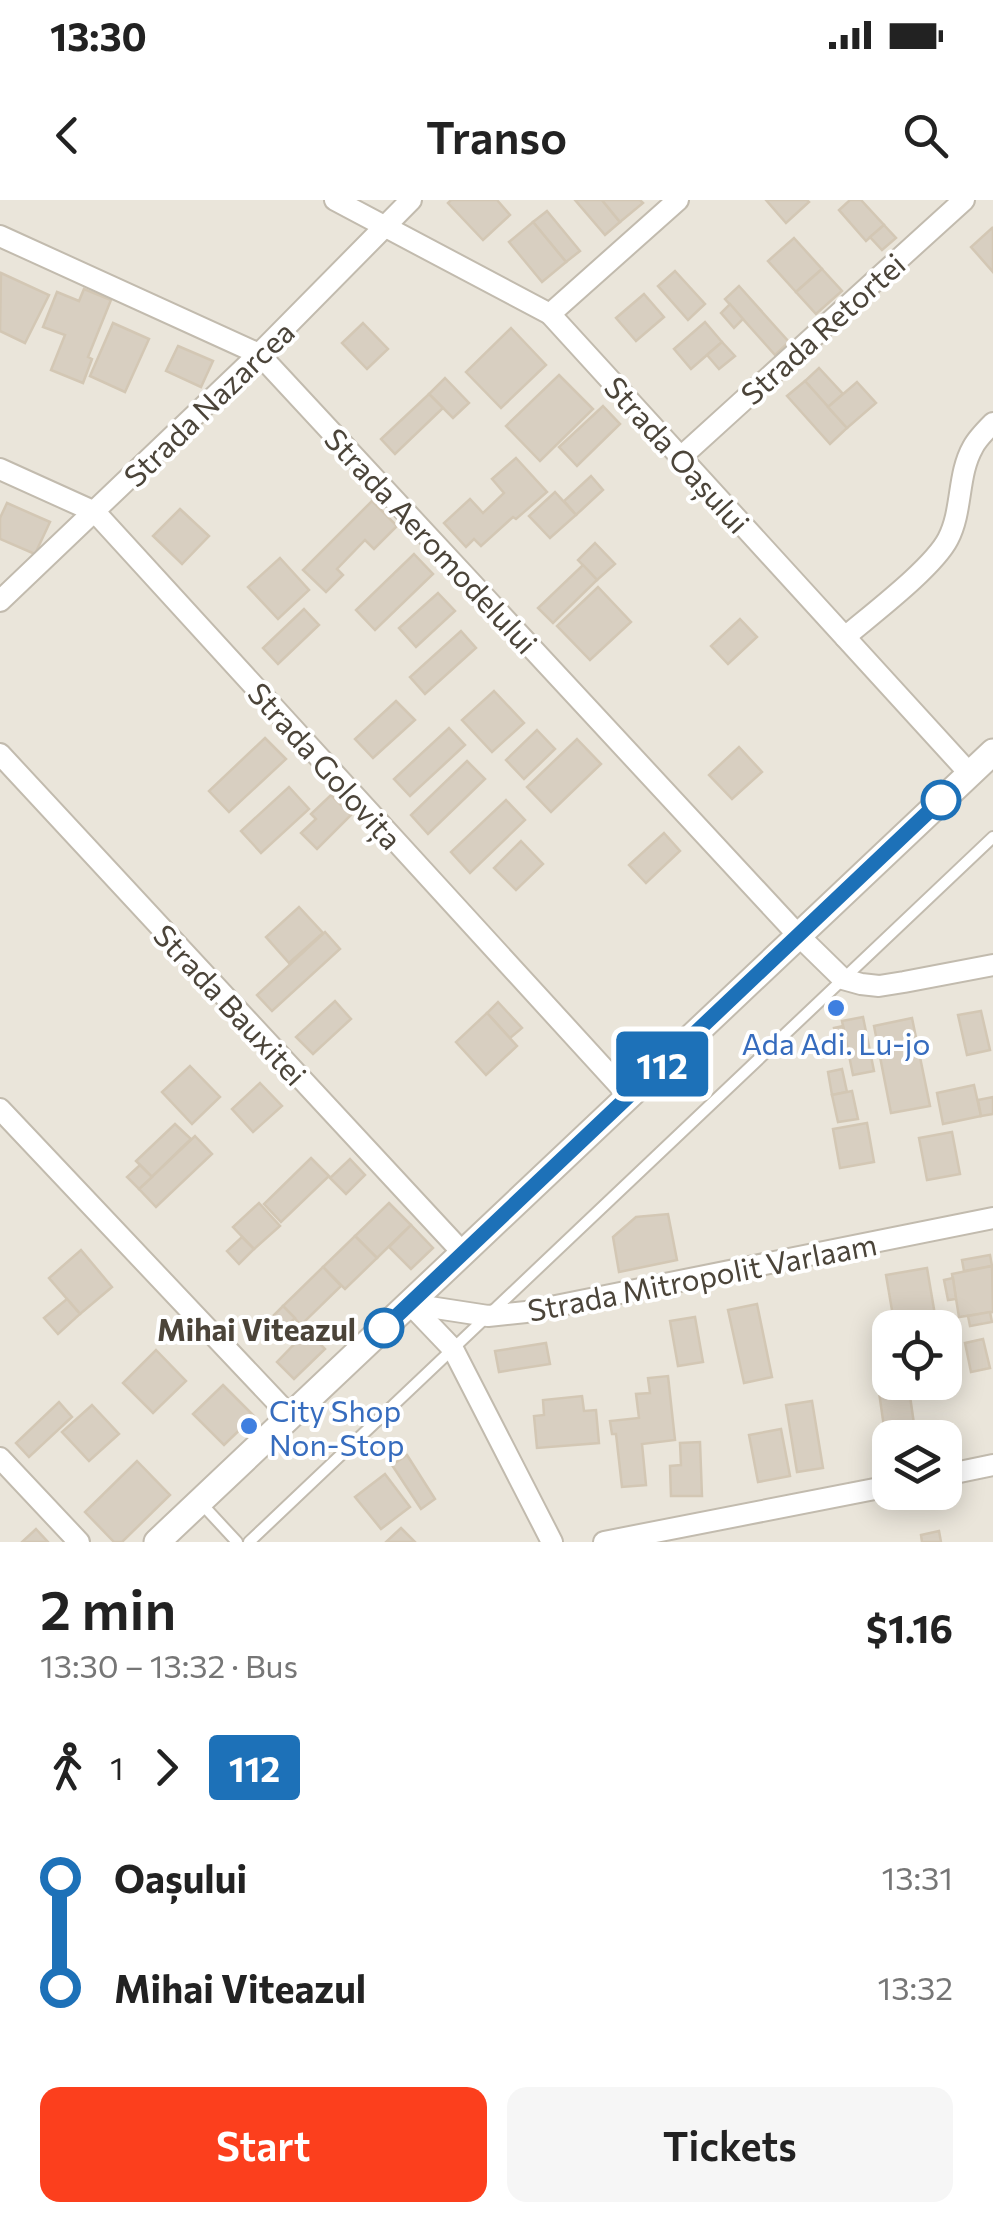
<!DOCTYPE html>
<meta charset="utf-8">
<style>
:root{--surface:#fff;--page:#f6f6f6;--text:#222;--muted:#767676;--accent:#fc3f1d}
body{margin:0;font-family:Commissioner,sans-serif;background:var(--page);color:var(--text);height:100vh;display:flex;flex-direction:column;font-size:38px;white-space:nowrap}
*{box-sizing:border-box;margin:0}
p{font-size:32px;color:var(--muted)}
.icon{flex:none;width:55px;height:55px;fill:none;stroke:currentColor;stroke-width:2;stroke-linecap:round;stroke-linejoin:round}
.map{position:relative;height:1342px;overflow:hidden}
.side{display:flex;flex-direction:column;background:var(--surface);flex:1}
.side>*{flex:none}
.badge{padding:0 20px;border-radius:8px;font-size:35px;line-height:65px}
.fabs{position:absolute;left:872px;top:1110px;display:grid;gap:20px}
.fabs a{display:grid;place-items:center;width:90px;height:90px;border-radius:20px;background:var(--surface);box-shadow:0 5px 25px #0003;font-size:50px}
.map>.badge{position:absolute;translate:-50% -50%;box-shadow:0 0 0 5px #fff}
.legs{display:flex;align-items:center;gap:15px;height:110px;padding:0 40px;font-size:32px}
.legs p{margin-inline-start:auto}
.summary{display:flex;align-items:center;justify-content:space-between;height:170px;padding:0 40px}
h1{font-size:55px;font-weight:600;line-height:75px}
.action{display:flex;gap:20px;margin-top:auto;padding:20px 40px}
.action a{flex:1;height:115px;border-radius:20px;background:var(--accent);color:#fff;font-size:40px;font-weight:600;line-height:115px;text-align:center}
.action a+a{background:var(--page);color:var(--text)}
ul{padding:0 40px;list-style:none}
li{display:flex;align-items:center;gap:35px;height:110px;font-size:38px}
li i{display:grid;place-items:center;width:15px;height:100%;margin:0 12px;background:currentColor}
li i::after{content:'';width:25px;height:25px;margin:-12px;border:8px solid;border-radius:50%;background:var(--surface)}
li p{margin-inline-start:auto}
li:first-child i{background:linear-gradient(#0000 50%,currentColor 0)}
li:last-child i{background:linear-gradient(currentColor 50%,#0000 0)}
.status{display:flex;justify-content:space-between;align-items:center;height:70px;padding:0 50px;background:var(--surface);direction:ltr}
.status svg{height:28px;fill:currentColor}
header{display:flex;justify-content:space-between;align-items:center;height:130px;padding:0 40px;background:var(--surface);font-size:45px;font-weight:600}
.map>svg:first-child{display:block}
.residential{fill:#eae5da;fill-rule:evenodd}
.building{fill:#d8cfc1;stroke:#d3c7b4;stroke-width:2.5}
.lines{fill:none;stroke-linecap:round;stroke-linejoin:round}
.service-casing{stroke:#c2bbae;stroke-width:14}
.minor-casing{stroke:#c2bbae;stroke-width:24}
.tertiary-casing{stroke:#c2bbae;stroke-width:29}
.service{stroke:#fff;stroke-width:10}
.minor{stroke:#fff;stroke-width:20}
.tertiary{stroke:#fff;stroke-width:25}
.line-1-casing{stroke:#fff;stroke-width:22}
.line-1{stroke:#1d71b8;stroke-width:15}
.stop-1-dot{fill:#fff;stroke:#1d71b8;stroke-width:5}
.shop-dot{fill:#3f7fe0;stroke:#fff;stroke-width:4}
.labels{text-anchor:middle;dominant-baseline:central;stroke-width:8;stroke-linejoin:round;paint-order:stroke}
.street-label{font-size:30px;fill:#4b4439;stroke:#fff}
.shop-label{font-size:30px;fill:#366cbe;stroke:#fff}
.stop-label{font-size:30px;font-weight:bold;fill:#4b4439;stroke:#fff;text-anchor:end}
</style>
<div class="status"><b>13:30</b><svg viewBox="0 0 49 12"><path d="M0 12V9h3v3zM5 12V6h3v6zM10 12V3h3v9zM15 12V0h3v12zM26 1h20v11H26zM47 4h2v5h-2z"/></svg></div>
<header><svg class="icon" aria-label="back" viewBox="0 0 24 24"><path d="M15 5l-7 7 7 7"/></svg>Transo<svg class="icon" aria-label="search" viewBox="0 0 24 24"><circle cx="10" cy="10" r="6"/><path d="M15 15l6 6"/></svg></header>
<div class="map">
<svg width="993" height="1342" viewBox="0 0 993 1342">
<rect width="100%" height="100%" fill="#f6f3ec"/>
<path class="residential" d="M0 0H993V1342H0ZM890 1128H945V1182H890ZM890 1238H945V1292H890Z"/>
<g class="building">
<polygon points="451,0 497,0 510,15 483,40 448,3"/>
<polygon points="575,0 602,0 620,22 605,35"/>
<polygon points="602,0 640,0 643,3 620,22"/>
<polygon points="766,0 807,0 809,2 786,23"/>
<polygon points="850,0 861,0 884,25 866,41 839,10"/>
<polygon points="547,11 580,51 566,62 533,22"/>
<polygon points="533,22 566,62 542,82 509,42"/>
<polygon points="884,25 896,38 882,50 870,37"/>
<polygon points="992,28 993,30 993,72 971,47"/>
<polygon points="794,38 822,69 796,92 768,61"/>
<polygon points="822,69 842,91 816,114 796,92"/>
<polygon points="675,71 705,104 688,120 658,86"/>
<polygon points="1,73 49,95 25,143 0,131"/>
<polygon points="739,86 789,142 775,155 725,99"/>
<polygon points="84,89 111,100 88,157 92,159 83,183 51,170 65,135 43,127 57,92 79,101"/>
<polygon points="644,94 664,117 636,141 616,118"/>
<polygon points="730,104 743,119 734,128 721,113"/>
<polygon points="705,122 722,142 691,169 674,149"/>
<polygon points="113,123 149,139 125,192 90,176"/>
<polygon points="363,123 388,149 367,169 342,143"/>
<polygon points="511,128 546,165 501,208 466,172"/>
<polygon points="722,142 735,156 719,169 707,155"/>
<polygon points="178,146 213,161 201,187 166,171"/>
<polygon points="819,168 843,194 828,207 805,181"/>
<polygon points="559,175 593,209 540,261 506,226"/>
<polygon points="445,178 469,203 453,218 429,194"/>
<polygon points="805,181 847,228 830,244 787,196"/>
<polygon points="857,182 876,203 847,228 828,207"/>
<polygon points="429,194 443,208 395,254 381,239"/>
<polygon points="603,206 620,224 577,266 559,247"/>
<polygon points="516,258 547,292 516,319 513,317 481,346 474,339 466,347 444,323 470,299 483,313 504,293 492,279"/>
<polygon points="591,276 603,290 576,315 564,301"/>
<polygon points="555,292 576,315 550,338 529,316"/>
<polygon points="372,301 397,326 374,349 365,340 337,369 343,375 326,392 303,370"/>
<polygon points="7,303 50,322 35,354 0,339 0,318"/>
<polygon points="180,309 209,336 182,364 153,336"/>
<polygon points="595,343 615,364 597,380 578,360"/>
<polygon points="414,354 433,374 375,430 356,410"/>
<polygon points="280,358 309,390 278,419 248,387"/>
<polygon points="583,365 597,380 553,423 538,408"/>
<polygon points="598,387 631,422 590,460 557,426"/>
<polygon points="438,393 455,411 416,447 399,428"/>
<polygon points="304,409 319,425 278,464 263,448"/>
<polygon points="740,419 757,437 728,464 711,446"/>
<polygon points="461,431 476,448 425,494 410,477"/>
<polygon points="494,491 524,523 492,552 462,520"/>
<polygon points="396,501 415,520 373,558 355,539"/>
<polygon points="449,528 465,545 410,596 394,579"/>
<polygon points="537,530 555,549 524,579 506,560"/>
<polygon points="265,538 286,559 229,612 209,591"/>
<polygon points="577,539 601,564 551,612 527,587"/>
<polygon points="739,547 762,572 732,599 709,575"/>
<polygon points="467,561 485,579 428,634 411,615"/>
<polygon points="289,587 309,609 261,653 241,631"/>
<polygon points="331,595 351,615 317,649 301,633 316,619 311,614"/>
<polygon points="506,600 525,620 470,673 451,652"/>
<polygon points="664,633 680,651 646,683 629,665"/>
<polygon points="521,641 543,664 516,690 494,668"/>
<polygon points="299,707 323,733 289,763 266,737"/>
<polygon points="325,732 340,749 272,811 257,795"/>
<polygon points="335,801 351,819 313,854 296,837"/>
<polygon points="498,802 522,828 510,838 487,813"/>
<polygon points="981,811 990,850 967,855 958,815"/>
<polygon points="487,813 517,846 486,875 456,842"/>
<polygon points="863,817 874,871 853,875 842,821"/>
<polygon points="912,818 930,906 891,913 874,826"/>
<polygon points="843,826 848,851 839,853 834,828"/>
<polygon points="190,866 220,897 192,924 162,892"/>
<polygon points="842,869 847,892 832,895 828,872"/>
<polygon points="260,883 282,906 253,932 232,909"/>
<polygon points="974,885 981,916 943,924 937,893"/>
<polygon points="852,891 858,919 838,922 832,895"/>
<polygon points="993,897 993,914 981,916 978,900"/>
<polygon points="867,923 874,962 840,968 833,929"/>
<polygon points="175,924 191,939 152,977 136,961"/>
<polygon points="952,932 960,974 927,980 919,938"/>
<polygon points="195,936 212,954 156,1007 139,989"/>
<polygon points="311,958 329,976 281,1022 264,1004"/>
<polygon points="350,959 365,975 346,994 330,978"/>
<polygon points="140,965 152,977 139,989 127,977"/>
<polygon points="259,1003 280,1026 254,1049 233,1027"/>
<polygon points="389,1003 411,1025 377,1058 355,1036"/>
<polygon points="668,1014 677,1060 619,1072 613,1037 636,1017"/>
<polygon points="411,1025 433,1048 411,1069 389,1047"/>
<polygon points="355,1036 377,1058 345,1089 323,1067"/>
<polygon points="242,1037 254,1049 239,1064 227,1051"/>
<polygon points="81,1050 112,1087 80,1114 49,1078"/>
<polygon points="990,1055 992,1066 964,1071 962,1060"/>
<polygon points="992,1066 993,1112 959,1117 952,1074"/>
<polygon points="323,1067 341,1086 301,1125 283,1106"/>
<polygon points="927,1068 935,1115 894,1122 886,1075"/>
<polygon points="953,1078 956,1099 948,1100 944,1080"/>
<polygon points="67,1099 80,1114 58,1134 44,1118"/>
<polygon points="757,1104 772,1177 744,1183 728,1110"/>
<polygon points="283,1106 295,1118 286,1127 274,1115"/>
<polygon points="990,1112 992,1122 970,1126 968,1116"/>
<polygon points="695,1117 703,1162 678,1166 670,1121"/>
<polygon points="307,1131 325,1149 294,1179 277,1162"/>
<polygon points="983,1139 990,1168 971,1172 965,1143"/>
<polygon points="546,1143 550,1164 499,1172 495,1151"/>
<polygon points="156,1150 186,1181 153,1213 123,1183"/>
<polygon points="668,1176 675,1240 642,1244 646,1285 622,1287 616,1234 612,1234 610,1221 639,1218 636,1194 650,1193 648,1178"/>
<polygon points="908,1182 916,1238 890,1238 890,1248 887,1248 878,1185"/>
<polygon points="223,1185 254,1216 224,1245 193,1214"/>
<polygon points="582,1196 584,1211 596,1210 599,1243 537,1248 534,1216 544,1215 543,1200"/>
<polygon points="812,1201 823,1268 797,1272 786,1205"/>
<polygon points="59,1202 72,1217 29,1257 16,1243"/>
<polygon points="92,1205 119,1234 89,1261 62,1232"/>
<polygon points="781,1229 790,1276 758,1282 749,1235"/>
<polygon points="700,1242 702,1296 671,1296 670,1266 681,1265 680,1243"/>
<polygon points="407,1255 435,1299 421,1309 392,1265"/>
<polygon points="137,1261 170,1295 122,1342 114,1342 85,1312"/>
<polygon points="385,1274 410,1307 381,1329 355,1297"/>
<polygon points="401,1328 415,1342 386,1342"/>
<polygon points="36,1329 48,1342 22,1342"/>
<polygon points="939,1331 941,1342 922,1342 921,1335"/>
</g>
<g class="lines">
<defs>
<g id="service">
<polyline points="200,1302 237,1342"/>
<polyline points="249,1342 993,637"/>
</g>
<g id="minor">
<polyline points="335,0 550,114 970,574"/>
<polyline points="0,36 259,154 798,735 843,779 861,784 879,786 904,782 993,765"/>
<polyline points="550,114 678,0"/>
<polyline points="681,257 964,0"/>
<polyline points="0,269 95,312 628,895"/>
<polyline points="0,401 259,154 411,0"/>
<path d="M845 437C872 414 933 368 948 339 963 310 957 275 973 247 977 239 986 230 993 223"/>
<polyline points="0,554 463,1053"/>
<polyline points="0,909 290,1216"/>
<polyline points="410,1104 488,1116 526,1112 993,1018"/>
<polyline points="410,1104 453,1149 552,1342"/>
<polyline points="0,1258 79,1342"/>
<polyline points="945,1275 993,1265"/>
<polyline points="604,1342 890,1286"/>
</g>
<polyline id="tertiary" points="157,1342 993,552"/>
</defs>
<use href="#service" class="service-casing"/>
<use href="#minor" class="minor-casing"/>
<use href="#tertiary" class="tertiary-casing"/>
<use href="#service" class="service"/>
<use href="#minor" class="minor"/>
<use href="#tertiary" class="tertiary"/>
</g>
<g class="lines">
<defs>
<polyline id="line-1" points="384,1128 941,600"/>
</defs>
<use href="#line-1" class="line-1-casing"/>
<use href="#line-1" class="line-1"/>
</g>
<g class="stop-1-dot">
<circle cx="941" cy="600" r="18"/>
<circle cx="384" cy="1128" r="18"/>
</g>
<g class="shop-dot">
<circle cx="836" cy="808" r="10"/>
<circle cx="249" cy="1226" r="10"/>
</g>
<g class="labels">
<g class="street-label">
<text transform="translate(822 128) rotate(-42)">Strada Retortei</text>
<text transform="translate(208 203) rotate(-44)">Strada Nazarcea</text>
<text transform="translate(678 254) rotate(48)">Strada Oașului</text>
<text transform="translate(432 340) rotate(47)">Strada Aeromodelului</text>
<text transform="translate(326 565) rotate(48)">Strada Golovița</text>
<text transform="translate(231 804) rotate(47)">Strada Bauxitei</text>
<text transform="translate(702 1076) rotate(-11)">Strada Mitropolit Varlaam</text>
</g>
<g class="shop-label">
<text x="836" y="842">Ada Adi. Lu-jo</text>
<text x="269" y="1209" text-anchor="start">City Shop<tspan x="269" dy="34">Non-Stop</tspan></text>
</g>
<g class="stop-label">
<text x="356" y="1128">Mihai Viteazul</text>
</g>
</g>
</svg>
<div class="fabs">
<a><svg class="icon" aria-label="locate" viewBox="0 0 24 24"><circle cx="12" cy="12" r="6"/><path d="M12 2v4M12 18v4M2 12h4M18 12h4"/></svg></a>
<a><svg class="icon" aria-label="layers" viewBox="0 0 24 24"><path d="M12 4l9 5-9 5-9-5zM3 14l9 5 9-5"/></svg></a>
</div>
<b class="badge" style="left:662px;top:864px;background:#1d71b8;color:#fff">112</b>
</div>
<section class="side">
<div class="summary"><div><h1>2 min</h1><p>13:30 – 13:32 · Bus</p></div><b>$1.16</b></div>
<div class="legs"><svg class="icon" aria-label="walk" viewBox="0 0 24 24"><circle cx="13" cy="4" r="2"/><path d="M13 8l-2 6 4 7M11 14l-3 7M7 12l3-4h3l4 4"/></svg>1<svg class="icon" aria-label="forward" viewBox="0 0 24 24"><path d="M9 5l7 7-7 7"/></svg><b class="badge" style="background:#1d71b8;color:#fff">112</b></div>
<ul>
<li><i style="color:#1d71b8"></i><b>Oașului</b><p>13:31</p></li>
<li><i style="color:#1d71b8"></i><b>Mihai Viteazul</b><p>13:32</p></li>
</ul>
<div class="action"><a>Start</a><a>Tickets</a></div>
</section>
